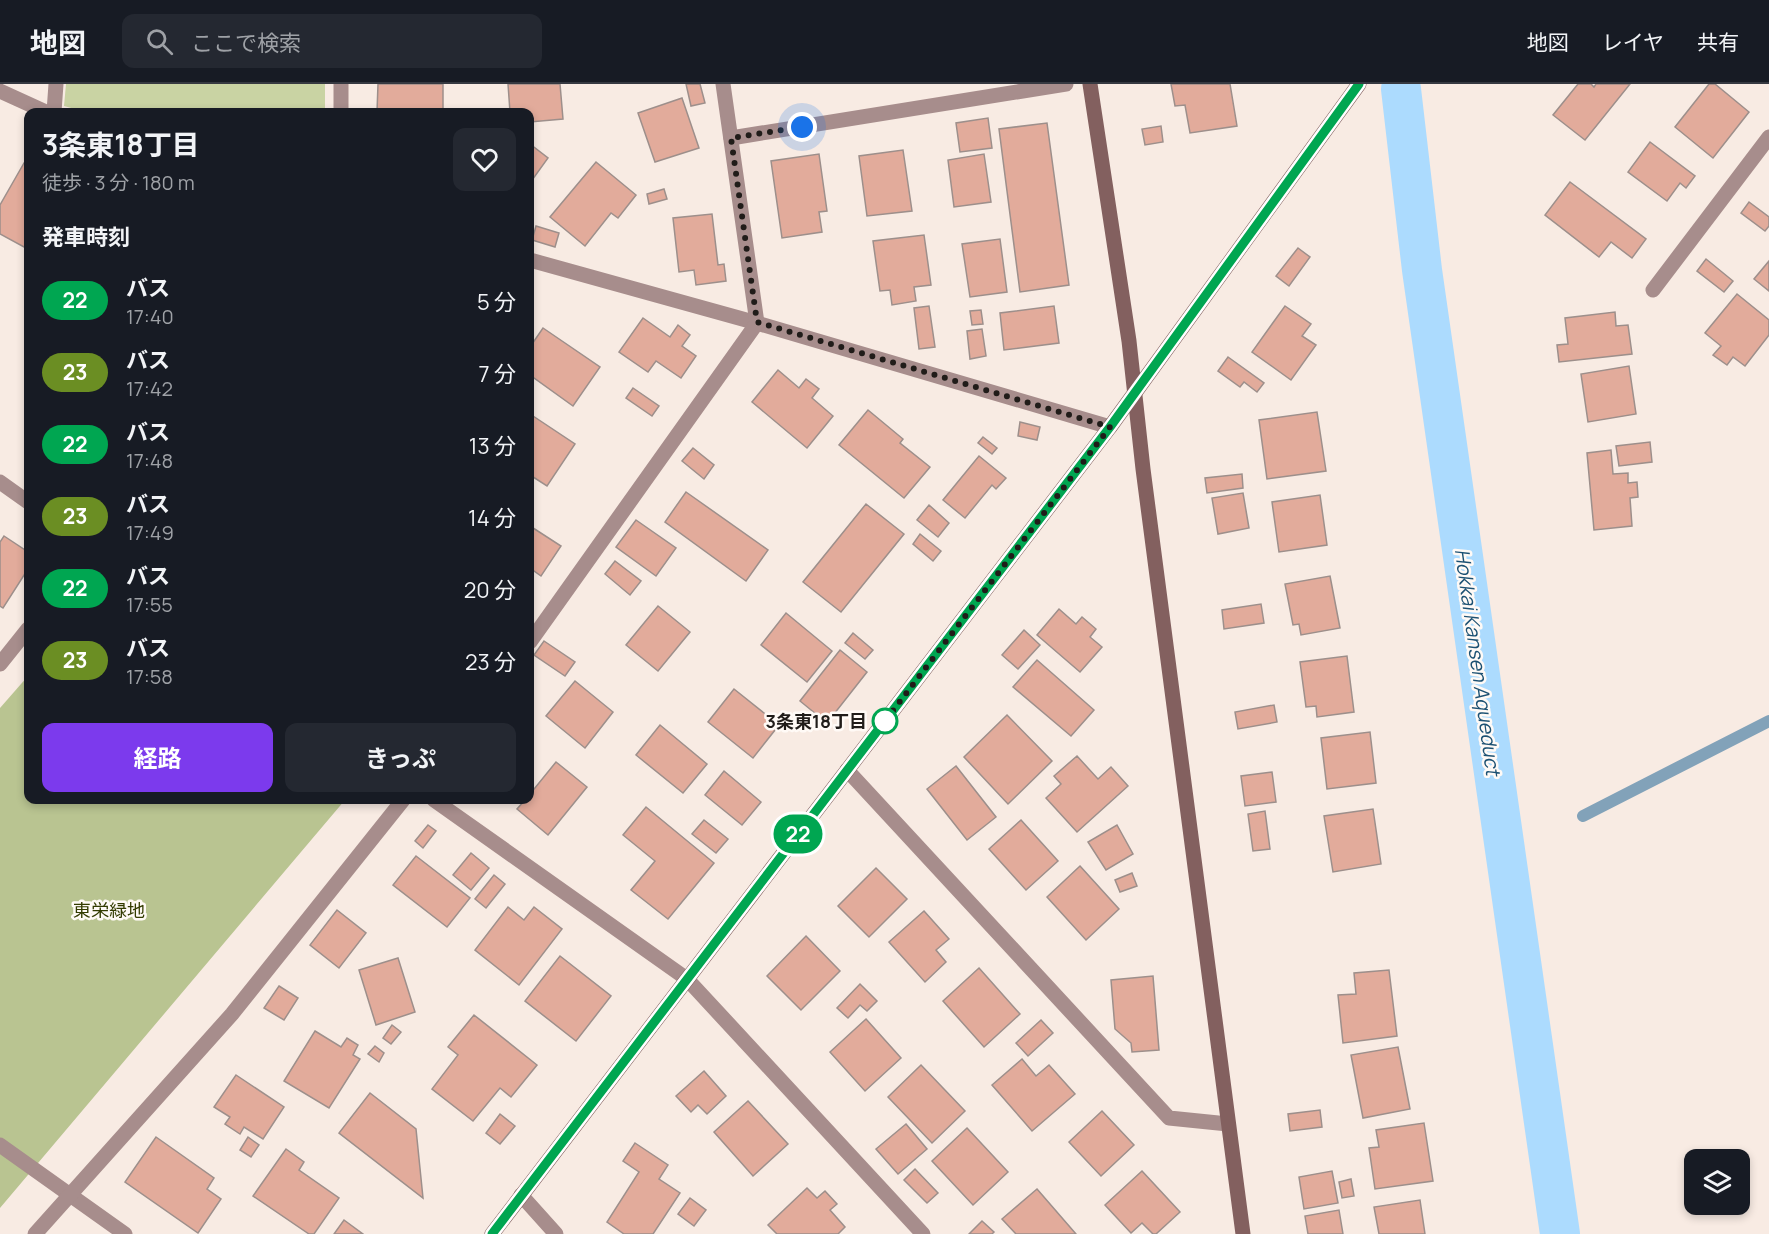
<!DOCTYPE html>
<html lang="ja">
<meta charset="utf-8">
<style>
:root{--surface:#171b24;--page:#242831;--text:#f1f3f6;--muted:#9ea1a6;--line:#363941;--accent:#7c3aed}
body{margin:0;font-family:Manrope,"Noto Sans JP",sans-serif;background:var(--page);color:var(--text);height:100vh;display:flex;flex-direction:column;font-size:22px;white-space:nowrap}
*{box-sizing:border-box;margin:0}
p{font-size:20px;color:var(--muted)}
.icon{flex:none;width:33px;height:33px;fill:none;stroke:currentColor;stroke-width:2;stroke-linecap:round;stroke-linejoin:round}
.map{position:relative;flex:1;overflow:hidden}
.drawer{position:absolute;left:24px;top:24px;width:510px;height:696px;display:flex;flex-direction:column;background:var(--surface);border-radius:12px;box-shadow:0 3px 9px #0003}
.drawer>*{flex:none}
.badge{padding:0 12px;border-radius:20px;font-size:21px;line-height:39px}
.fabs{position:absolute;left:1684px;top:1065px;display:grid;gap:12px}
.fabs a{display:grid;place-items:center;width:66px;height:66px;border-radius:12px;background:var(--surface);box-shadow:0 3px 9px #0003;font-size:30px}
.you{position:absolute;width:30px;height:30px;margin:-15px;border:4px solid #fff;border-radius:50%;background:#1a73e8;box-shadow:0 0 0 9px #1a73e833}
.map>.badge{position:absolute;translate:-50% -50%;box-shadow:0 0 0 3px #fff}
h2{padding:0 18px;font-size:22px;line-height:54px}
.round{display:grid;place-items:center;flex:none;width:63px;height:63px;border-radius:12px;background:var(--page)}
.headline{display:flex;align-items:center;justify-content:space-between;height:102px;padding:0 18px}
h1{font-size:28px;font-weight:700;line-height:45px}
.primary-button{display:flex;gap:12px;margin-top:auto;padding:12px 18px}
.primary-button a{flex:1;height:69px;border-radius:12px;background:var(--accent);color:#fff;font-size:24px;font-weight:700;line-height:69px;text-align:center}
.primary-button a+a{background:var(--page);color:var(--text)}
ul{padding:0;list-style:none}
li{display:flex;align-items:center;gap:18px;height:72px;padding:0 18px}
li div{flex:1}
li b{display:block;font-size:22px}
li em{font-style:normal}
li .badge{min-width:66px;font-weight:700;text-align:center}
header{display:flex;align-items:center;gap:36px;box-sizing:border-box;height:84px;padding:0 30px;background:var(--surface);border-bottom:2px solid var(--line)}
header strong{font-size:28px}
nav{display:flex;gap:33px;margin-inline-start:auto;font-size:21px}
.search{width:420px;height:54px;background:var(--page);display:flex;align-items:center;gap:15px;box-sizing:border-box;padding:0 21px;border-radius:12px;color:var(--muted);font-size:22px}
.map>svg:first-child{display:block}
.green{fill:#c9d3a3}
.forest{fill:#b9c491}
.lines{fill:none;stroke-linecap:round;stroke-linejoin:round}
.stream{stroke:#82a2b9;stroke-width:12}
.canal{stroke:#acdbfe;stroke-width:40}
.building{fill:#e2ab9b;stroke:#9d8f8b;stroke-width:1.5}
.lane{stroke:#a78d8c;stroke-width:15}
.street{stroke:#a78d8c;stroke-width:15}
.secondary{stroke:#83605f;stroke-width:15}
.line-casing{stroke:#fff;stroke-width:14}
.line{stroke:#00a651;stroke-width:9}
.walk{stroke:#201c19;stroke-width:6;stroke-dasharray:0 10.8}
.stop-dot{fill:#fff;stroke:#00a651;stroke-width:3}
.labels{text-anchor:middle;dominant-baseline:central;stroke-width:5;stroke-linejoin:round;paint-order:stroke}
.stop-label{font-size:18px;font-weight:bold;fill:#201c19;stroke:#fffaf6;text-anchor:end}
.park-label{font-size:18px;fill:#333b00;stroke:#fffaf6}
.water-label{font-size:20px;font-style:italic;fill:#1c5173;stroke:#fffaf6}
</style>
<header>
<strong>地図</strong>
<div class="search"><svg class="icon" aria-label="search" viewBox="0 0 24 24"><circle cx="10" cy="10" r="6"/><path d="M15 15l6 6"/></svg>ここで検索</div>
<nav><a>地図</a><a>レイヤ</a><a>共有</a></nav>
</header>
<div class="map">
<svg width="1769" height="1150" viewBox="0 0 1769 1150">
<rect width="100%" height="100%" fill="#f8ebe3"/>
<polygon class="green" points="66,0 325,0 325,28 86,28 64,22"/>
<polygon class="forest" points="28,592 28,716 345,716 0,1124 0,624"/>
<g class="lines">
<polyline class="stream" points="1583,732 1769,637"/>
<polyline class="canal" points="1401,5 1422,186 1560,1150"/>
</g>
<g class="building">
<polygon points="378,0 443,0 443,28 377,28"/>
<polygon points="508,0 560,0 563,35 530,38 530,28 510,28"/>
<polygon points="686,0 700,0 705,19 691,22"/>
<polygon points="1171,0 1230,0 1237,42 1190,49 1185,21 1175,22"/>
<polygon points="1578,0 1591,0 1594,3 1596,0 1630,0 1585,56 1553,31"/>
<polygon points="1709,0 1715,0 1749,28 1713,74 1675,43"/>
<polygon points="682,14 699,64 655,78 638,29"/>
<polygon points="988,34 992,64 960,68 956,39"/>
<polygon points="1047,39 1069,201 1020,208 999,45"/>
<polygon points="1161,42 1163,58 1145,61 1142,45"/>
<polygon points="1650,58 1695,92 1686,104 1680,99 1667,117 1628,88"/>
<polygon points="530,60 548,74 530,99"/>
<polygon points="903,66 912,127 867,132 859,72"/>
<polygon points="819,70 827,127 819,128 822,148 782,154 771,77"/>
<polygon points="984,70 991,118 954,123 948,76"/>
<polygon points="596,78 636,111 618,134 611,129 585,162 550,133"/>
<polygon points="24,79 28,82 28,156 24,163 0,150 0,121"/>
<polygon points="1570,98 1646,155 1632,174 1611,158 1599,173 1545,131"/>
<polygon points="664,105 667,115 649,120 647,110"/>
<polygon points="1749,118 1769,133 1769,142 1765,147 1741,129"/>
<polygon points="712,130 718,181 724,180 726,197 696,201 694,186 679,188 673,134"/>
<polygon points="536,142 559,149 555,163 532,156"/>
<polygon points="924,151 931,201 914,203 916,217 892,221 890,206 880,207 873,157"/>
<polygon points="1000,155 1007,208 970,213 962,160"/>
<polygon points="1298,164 1310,173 1289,202 1276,192"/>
<polygon points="1706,175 1733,197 1724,208 1697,187"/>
<polygon points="1769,177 1769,207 1754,195"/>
<polygon points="1737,210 1769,236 1769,251 1745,282 1733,273 1727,281 1713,271 1721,262 1705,249"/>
<polygon points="929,222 935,263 919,265 914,224"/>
<polygon points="1054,222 1059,259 1004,266 1000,229"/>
<polygon points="1285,222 1311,240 1302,252 1316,261 1291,296 1252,268"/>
<polygon points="981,226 983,240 972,241 970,227"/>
<polygon points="1615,228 1616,242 1628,241 1632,270 1559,278 1557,261 1568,260 1565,234"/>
<polygon points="643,234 670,253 678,241 690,251 682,262 696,272 681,294 656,277 648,288 619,268"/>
<polygon points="543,244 600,283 573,322 530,291 530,263"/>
<polygon points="982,245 986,272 970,275 967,247"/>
<polygon points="1228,273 1264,299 1257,308 1244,298 1240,303 1218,287"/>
<polygon points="1629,282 1636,330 1588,338 1581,290"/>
<polygon points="778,286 799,304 806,295 819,305 812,314 833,332 807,364 752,318"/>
<polygon points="633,304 659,322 652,332 626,314"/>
<polygon points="868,326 903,355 900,359 930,383 904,414 839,361"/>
<polygon points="1317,328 1326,387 1267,395 1259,336"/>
<polygon points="530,330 575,360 547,402 530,391"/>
<polygon points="1020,338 1040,343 1037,356 1018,352"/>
<polygon points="983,353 997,364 992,370 978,359"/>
<polygon points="1650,358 1652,378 1619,382 1616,362"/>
<polygon points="693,364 714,381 704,395 682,377"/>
<polygon points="1611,366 1613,390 1628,389 1628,399 1637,398 1638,413 1630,414 1632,442 1594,446 1587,369"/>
<polygon points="979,372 1006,394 996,405 992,401 965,434 943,416"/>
<polygon points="1242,390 1243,404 1207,409 1205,394"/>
<polygon points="686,408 768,466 746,497 665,438"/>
<polygon points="1243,409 1249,444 1218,450 1212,414"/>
<polygon points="1320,411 1327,461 1279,468 1272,418"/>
<polygon points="866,420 904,450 841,528 803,498"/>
<polygon points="929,421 949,439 938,453 917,436"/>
<polygon points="636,436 676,464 656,492 616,463"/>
<polygon points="530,442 561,462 541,492 530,484"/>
<polygon points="920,450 941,467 933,477 913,460"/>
<polygon points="4,452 28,468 28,485 3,524 0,522 0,458"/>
<polygon points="615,477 641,497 630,511 605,490"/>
<polygon points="1330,492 1340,544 1301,551 1299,540 1293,541 1285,500"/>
<polygon points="1261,520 1264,539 1224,545 1222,526"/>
<polygon points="658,522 690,548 658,587 626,561"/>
<polygon points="1059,525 1076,540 1082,533 1096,545 1090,553 1102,563 1080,588 1037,551"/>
<polygon points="786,529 832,567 807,598 761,561"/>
<polygon points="1024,546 1040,561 1018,585 1002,571"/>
<polygon points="853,549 873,566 865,575 845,559"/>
<polygon points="544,557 575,578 565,592 534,571"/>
<polygon points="840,566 867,588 827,639 800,617"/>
<polygon points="1347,572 1354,628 1317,633 1316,622 1306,623 1300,578"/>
<polygon points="1037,576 1094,626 1071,652 1013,603"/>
<polygon points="575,597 613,628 585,664 546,632"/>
<polygon points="734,605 779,641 753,674 708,638"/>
<polygon points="1274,621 1277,638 1238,645 1235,628"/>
<polygon points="1007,631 1052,677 1008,720 964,673"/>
<polygon points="660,641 707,680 683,709 636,671"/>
<polygon points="1370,648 1376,699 1327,705 1321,654"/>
<polygon points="1077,672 1098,695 1111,683 1128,702 1077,748 1046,714 1061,700 1054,692"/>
<polygon points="556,678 587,703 548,751 517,725 525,716 530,716 530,710"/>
<polygon points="956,682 996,733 967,756 927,705"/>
<polygon points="724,687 761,718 742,741 705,711"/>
<polygon points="1272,688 1276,718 1245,722 1241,692"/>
<polygon points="646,723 714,779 668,835 631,806 655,777 623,751"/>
<polygon points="1373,725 1381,780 1333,788 1324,732"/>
<polygon points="1265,727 1270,765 1253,767 1248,730"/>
<polygon points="704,736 728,755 716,769 692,750"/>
<polygon points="1021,736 1058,777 1026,806 989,765"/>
<polygon points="428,741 436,747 423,764 415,757"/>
<polygon points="1117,741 1133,770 1106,786 1088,758"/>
<polygon points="471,769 489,784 471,806 453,791"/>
<polygon points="416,772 470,814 447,843 393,801"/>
<polygon points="1080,782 1119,825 1086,856 1047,813"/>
<polygon points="876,784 907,815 869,853 838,822"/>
<polygon points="1132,789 1137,802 1120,808 1115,796"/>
<polygon points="494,791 505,800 486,824 475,815"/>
<polygon points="508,823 524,836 534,823 562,845 519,901 475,866"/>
<polygon points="337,826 366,849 339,884 310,861"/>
<polygon points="924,827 949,855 936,866 946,878 925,898 889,858"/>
<polygon points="806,852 840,887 801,926 767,892"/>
<polygon points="560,872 611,912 576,957 525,917"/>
<polygon points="398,874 415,928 376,941 359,886"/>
<polygon points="979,884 1020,930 984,963 943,917"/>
<polygon points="1389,886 1397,952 1343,959 1338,911 1356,910 1354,889"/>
<polygon points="1153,892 1159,966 1132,968 1131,959 1115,945 1111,896"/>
<polygon points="860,900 877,917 867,927 860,921 848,934 837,924"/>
<polygon points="279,902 298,914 284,936 264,924"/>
<polygon points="474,931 537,981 511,1013 500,1004 473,1037 432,1005 458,971 448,963"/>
<polygon points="866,935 901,974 865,1007 830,968"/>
<polygon points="1041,936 1053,949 1028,972 1016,959"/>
<polygon points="392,941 401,948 391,960 383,954"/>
<polygon points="315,947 341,963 347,954 358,961 353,971 360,975 329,1024 284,997"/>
<polygon points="375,962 384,969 379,978 368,970"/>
<polygon points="1398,963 1410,1025 1363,1034 1351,971"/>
<polygon points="1022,975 1036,992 1049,981 1075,1010 1032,1047 992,1001"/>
<polygon points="921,981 965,1027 932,1059 888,1013"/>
<polygon points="704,987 726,1012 707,1030 698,1021 691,1028 676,1012"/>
<polygon points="236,991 284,1023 263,1055 244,1043 240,1050 225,1040 230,1033 214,1023"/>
<polygon points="370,1009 416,1045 423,1114 339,1049"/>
<polygon points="748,1017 788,1060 753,1092 714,1048"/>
<polygon points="1320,1026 1322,1043 1290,1047 1288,1030"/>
<polygon points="1102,1027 1134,1061 1101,1092 1069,1058"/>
<polygon points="500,1030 515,1042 500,1060 486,1049"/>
<polygon points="1424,1039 1433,1097 1375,1105 1369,1064 1379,1063 1376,1046"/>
<polygon points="906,1040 927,1065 898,1090 876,1065"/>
<polygon points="967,1044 1008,1088 973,1121 932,1077"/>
<polygon points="156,1053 214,1094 207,1105 221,1115 198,1149 125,1098"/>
<polygon points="248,1053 259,1061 251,1073 240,1066"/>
<polygon points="635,1059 668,1081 659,1095 680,1109 653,1150 624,1150 607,1138 639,1088 623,1077"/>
<polygon points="286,1065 304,1078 299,1086 339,1114 314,1150 309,1150 253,1112"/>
<polygon points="915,1085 938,1109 927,1119 904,1096"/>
<polygon points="1142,1087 1180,1128 1156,1150 1153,1150 1142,1139 1131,1149 1105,1121"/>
<polygon points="1332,1087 1338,1119 1304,1125 1299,1093"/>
<polygon points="1351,1095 1354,1112 1342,1114 1339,1098"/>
<polygon points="807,1104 817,1114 825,1107 837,1120 830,1126 845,1143 838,1150 777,1150 768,1141"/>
<polygon points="1037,1105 1076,1150 1016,1150 1002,1135"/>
<polygon points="690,1114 706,1126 694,1142 678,1130"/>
<polygon points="1420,1116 1425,1150 1379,1150 1374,1123"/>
<polygon points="1339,1126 1343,1150 1308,1150 1305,1132"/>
<polygon points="344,1136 363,1150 334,1150"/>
<polygon points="982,1137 994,1148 992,1150 969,1150"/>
</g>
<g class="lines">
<polyline class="lane" points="54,28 56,0"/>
<g class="street">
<polyline points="341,0 341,28"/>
<polyline points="0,7 46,28"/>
<polyline points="731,54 1066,0"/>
<polyline points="530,176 757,239 1110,343"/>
<polyline points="1653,206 1769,53"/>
<polyline points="0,398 28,418"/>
<polyline points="530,558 757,239 723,0"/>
<polyline points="0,580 28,545"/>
<polyline points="847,686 1169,1034 1228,1040"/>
<polyline points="434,716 687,895 923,1150"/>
<polyline points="0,1061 125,1150"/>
<polyline points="521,1111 556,1150"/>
<polyline points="35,1150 232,930 403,716"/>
</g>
<g class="secondary">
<polyline points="1090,0 1129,257 1143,385 1243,1150"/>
<polyline points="492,1150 1110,343 1359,0"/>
</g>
</g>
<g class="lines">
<defs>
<polyline id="line" points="492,1150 1110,343 1359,0"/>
</defs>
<use href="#line" class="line-casing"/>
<use href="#line" class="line"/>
<polyline class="walk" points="802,43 731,54 757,238 1110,343 885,637"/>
</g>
<circle class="stop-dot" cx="885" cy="637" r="12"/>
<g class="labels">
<g class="stop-label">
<text x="867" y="637">3条東18丁目</text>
</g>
<g class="park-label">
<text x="109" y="826">東栄緑地</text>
</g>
<g class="water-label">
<text transform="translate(1478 578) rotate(82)">Hokkai Kansen Aqueduct</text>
</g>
</g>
</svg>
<div class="fabs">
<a><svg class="icon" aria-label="layers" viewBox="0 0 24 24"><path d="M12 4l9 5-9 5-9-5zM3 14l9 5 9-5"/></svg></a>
</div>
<div class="you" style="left:802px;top:43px"></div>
<b class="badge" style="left:798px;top:750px;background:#00a651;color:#fff">22</b>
<section class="drawer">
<div class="headline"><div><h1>3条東18丁目</h1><p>徒歩 · 3 分 · 180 m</p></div><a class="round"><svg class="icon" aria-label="heart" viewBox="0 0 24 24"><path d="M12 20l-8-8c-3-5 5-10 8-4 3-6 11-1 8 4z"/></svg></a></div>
<h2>発車時刻</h2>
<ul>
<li><span class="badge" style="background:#00a651;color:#fff">22</span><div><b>バス</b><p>17:40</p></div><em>5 分</em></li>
<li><span class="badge" style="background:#6b8e23;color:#fff">23</span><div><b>バス</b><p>17:42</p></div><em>7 分</em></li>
<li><span class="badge" style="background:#00a651;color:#fff">22</span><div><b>バス</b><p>17:48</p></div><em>13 分</em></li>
<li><span class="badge" style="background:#6b8e23;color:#fff">23</span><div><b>バス</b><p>17:49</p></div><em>14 分</em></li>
<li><span class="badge" style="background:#00a651;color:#fff">22</span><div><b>バス</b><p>17:55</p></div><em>20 分</em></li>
<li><span class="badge" style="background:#6b8e23;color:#fff">23</span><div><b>バス</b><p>17:58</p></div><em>23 分</em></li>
</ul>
<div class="primary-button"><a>経路</a><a>きっぷ</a></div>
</section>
</div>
